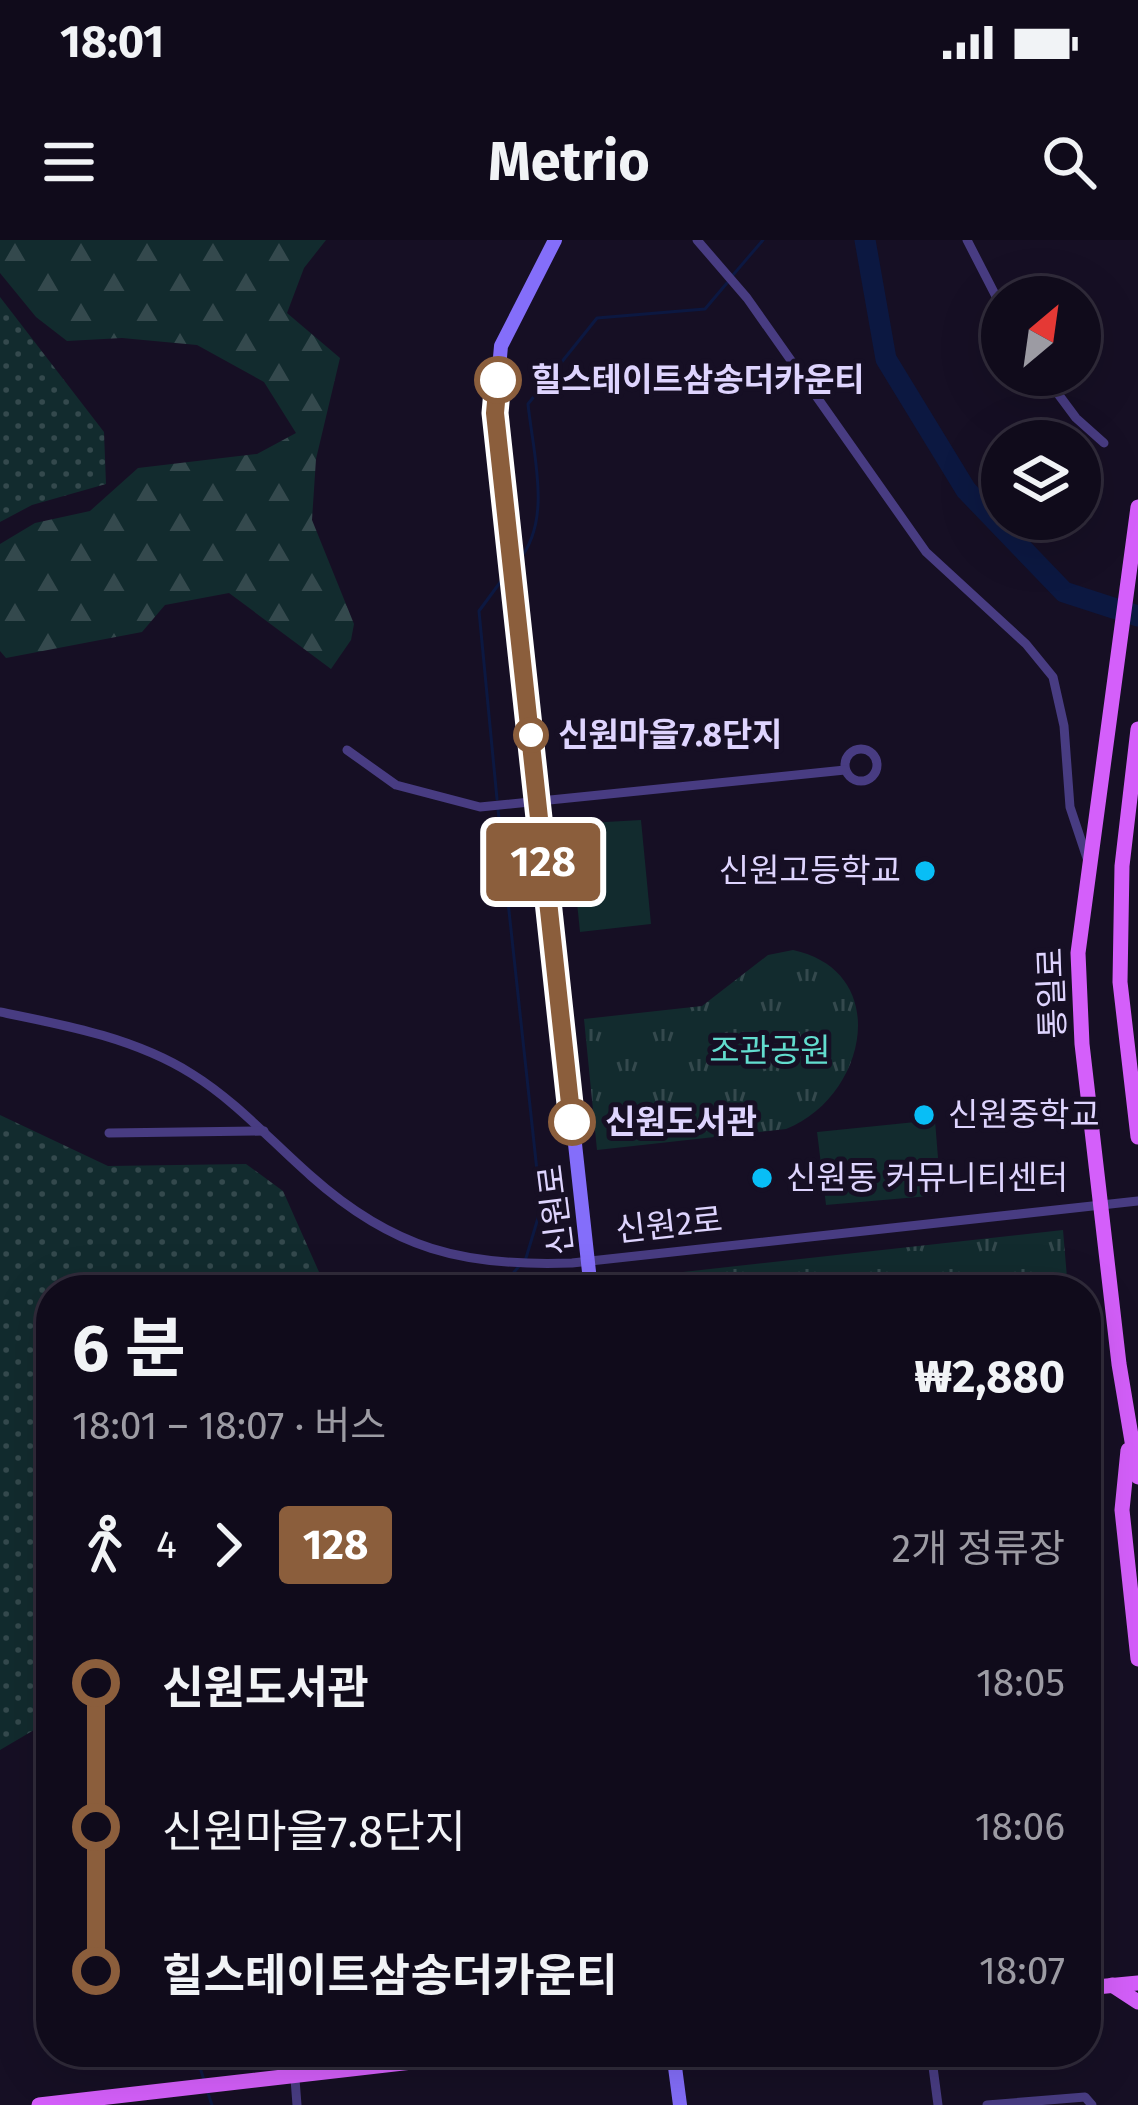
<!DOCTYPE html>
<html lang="ko">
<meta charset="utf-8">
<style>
:root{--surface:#100b1b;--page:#1e1928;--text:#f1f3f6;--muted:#9c9ba3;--line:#302b3a}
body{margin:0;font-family:"Fira Sans","Noto Sans KR",sans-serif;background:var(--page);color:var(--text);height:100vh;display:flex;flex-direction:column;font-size:45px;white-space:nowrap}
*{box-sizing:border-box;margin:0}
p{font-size:39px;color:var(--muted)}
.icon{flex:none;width:66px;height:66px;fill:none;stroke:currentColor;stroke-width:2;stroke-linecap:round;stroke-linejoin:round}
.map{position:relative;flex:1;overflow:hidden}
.panel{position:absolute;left:36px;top:1035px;width:1065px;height:792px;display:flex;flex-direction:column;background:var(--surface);border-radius:48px;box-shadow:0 12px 48px #0002,0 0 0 3px var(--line)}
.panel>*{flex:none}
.badge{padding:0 24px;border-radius:9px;font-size:42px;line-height:78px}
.needle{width:78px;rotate:29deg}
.tools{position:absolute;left:981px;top:36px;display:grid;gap:24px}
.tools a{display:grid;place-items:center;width:120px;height:120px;border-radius:50%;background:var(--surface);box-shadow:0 12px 48px #0002,0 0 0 3px var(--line);font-size:60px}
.map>.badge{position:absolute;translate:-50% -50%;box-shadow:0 0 0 6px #fff}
.legs{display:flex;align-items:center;gap:18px;height:132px;padding:0 36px;font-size:39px}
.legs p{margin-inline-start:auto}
.headline{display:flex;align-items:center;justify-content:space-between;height:204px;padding:0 36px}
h1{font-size:66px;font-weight:700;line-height:90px}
ul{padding:0 36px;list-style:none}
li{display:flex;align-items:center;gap:42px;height:144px;font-size:45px}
li i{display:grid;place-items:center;width:18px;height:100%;margin:0 15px;background:currentColor}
li i::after{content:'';width:30px;height:30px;margin:-15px;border:9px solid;border-radius:50%;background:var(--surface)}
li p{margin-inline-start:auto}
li:first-child i{background:linear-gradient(#0000 50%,currentColor 0)}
li:last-child i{background:linear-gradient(currentColor 50%,#0000 0)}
.status{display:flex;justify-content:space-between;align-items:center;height:84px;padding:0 60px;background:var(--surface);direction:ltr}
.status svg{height:33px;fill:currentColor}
header{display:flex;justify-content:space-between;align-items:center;height:156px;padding:0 36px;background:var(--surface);font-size:54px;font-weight:700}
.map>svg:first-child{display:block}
.grass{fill:url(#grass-dots)}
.forest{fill:url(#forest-firs)}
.park{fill:url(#park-tufts)}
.garden{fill:#122b2e}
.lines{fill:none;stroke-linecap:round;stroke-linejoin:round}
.stream{stroke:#0c1841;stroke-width:3}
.river{stroke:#0c1841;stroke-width:21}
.street{stroke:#483c82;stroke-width:9}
.secondary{stroke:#846efa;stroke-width:14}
.primary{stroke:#d45ffa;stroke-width:15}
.line-1-casing{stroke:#fff;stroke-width:27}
.line-1{stroke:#8b5e3c;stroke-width:18}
.stop-1-dot{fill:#fff;stroke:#8b5e3c;stroke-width:6}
.poi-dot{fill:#08bef6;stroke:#160f24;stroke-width:4.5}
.labels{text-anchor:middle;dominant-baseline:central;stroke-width:10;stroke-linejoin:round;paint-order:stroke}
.stop-label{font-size:33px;font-weight:bold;fill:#ded4fe;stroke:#160f24;text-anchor:start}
.poi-label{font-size:33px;fill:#ded4fe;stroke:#160f24;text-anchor:start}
.street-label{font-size:33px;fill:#ded4fe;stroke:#160f24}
.park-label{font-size:33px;fill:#62dcce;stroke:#160f24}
</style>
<div class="status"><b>18:01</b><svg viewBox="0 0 49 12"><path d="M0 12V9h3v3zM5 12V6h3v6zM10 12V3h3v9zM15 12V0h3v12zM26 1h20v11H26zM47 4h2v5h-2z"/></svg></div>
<header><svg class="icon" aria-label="menu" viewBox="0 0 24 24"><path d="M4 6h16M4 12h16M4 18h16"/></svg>Metrio<svg class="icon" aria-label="search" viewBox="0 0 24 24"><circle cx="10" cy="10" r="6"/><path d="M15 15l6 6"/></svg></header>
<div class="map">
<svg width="1138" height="1865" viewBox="0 0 1138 1865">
<defs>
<pattern id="grass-dots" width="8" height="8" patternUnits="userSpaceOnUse" patternTransform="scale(3)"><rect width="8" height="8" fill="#122b2e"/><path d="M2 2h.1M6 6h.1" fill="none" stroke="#34494d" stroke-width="1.8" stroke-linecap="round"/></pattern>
<pattern id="forest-firs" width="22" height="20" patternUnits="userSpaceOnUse" patternTransform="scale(3)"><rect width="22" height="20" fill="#122b2e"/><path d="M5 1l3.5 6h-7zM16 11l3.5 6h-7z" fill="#34494d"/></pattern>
<pattern id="park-tufts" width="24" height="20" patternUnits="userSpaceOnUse" patternTransform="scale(3)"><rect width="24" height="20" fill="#122b2e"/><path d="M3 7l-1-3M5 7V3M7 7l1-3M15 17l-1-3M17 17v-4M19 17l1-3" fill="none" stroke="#34494d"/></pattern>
</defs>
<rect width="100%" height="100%" fill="#160f24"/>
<g class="grass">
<polygon points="0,57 104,192 106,244 32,265 0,282"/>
<polygon points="0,875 108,926 246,924 283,951 327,1050 51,1050 51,1480 0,1510"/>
</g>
<polygon class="forest" points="0,0 326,0 304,28 287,73 340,118 316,219 312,280 354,384 351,400 331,429 229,353 165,365 142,392 6,418 0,411 0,304 35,283 90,271 138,228 257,214 296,193 264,142 197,105 122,98 67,101 36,77 0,33"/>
<g class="park">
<path d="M793 710C894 732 866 858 786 889L597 910 584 779 702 766 768 715Z"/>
<polygon points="1063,990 1068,1050 624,1050 623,1044 665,1034"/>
</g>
<g class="garden">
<polygon points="641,580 651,684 580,692 569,584"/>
<polygon points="935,880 941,955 826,965 817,892"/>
</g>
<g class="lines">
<g class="stream">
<polyline points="733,35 763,0"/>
<path d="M518 321C553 281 533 214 528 164L597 78 705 69 727 43"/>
<polyline points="497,559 479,371 507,333"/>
<polyline points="498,569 541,968 526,1018 499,1050"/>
<polyline points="195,1812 204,1840"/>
<polyline points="207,1850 212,1865"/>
</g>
<polyline class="river" points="865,0 886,119 966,250 1064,352 1138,376"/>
<g class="street">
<polyline points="697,0 747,58 926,312 1026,404 1053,437 1064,486 1070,567 1088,621"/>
<polyline points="967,0 1002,68"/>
<polyline points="1044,135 1076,178 1104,203"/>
<circle cx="861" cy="525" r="16"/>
<polyline points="347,510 396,545 480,567 845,530"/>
<path d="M0 772C65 785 135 798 192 834 237 862 271 901 311 936 393 1009 463 1027 572 1023L1138 961"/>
<polyline points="109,893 264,891"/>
<polyline points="931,1812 938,1865"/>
<polyline points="295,1839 297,1865"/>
<polyline points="987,1865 1085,1857 1092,1865"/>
</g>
<g class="secondary">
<polyline points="555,0 501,106 495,173 591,1050"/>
<polyline points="673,1812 680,1865"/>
</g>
<g class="primary">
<polyline points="1138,267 1078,713 1082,804 1119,1124 1138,1237"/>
<polyline points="1138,489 1122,626 1120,742 1138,897"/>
<polyline points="1128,1210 1122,1270 1138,1419"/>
<polyline points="1112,1745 1138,1762"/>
<polyline points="1086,1748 1138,1743"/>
<polyline points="39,1865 499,1812"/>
</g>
</g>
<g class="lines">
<defs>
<polyline id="line-1" points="498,140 495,173 572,882"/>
</defs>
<use href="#line-1" class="line-1-casing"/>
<use href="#line-1" class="line-1"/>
</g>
<g class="stop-1-dot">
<circle cx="498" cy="140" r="21"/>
<circle cx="531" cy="495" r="15"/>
<circle cx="572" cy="882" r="21"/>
</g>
<g class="poi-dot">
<circle cx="925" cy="631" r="12"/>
<circle cx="924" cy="875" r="12"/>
<circle cx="762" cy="938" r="12"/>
</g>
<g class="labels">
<g class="stop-label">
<text x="531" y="140">힐스테이트삼송더카운티</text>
<text x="558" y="495">신원마을7.8단지</text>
<text x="605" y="882">신원도서관</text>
</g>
<g class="poi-label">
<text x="901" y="631" text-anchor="end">신원고등학교</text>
<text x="948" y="875">신원중학교</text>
<text x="786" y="938">신원동 커뮤니티센터</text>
</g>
<g class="street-label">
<text transform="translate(1052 753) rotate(-92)">통일로</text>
<text transform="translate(556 970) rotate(-97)">신원로</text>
<text transform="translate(669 985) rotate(-6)">신원2로</text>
</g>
<g class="park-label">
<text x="770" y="811">조관공원</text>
</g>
</g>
</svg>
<div class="tools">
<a><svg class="needle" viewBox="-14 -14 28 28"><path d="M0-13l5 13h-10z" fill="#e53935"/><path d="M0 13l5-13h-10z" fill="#9c9ba3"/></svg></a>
<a><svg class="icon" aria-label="layers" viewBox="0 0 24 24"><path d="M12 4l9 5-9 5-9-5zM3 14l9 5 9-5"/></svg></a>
</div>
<b class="badge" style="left:543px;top:622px;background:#8b5e3c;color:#fff">128</b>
<section class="panel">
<div class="headline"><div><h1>6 분</h1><p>18:01 – 18:07 · 버스</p></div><b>₩2,880</b></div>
<div class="legs"><svg class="icon" aria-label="walk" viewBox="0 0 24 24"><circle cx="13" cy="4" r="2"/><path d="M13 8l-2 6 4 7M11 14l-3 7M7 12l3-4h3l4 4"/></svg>4<svg class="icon" aria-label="forward" viewBox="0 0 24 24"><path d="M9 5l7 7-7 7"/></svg><b class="badge" style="background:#8b5e3c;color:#fff">128</b><p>2개 정류장</p></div>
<ul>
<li><i style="color:#8b5e3c"></i><b>신원도서관</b><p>18:05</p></li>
<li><i style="color:#8b5e3c"></i><span>신원마을7.8단지</span><p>18:06</p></li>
<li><i style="color:#8b5e3c"></i><b>힐스테이트삼송더카운티</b><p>18:07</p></li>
</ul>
</section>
</div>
